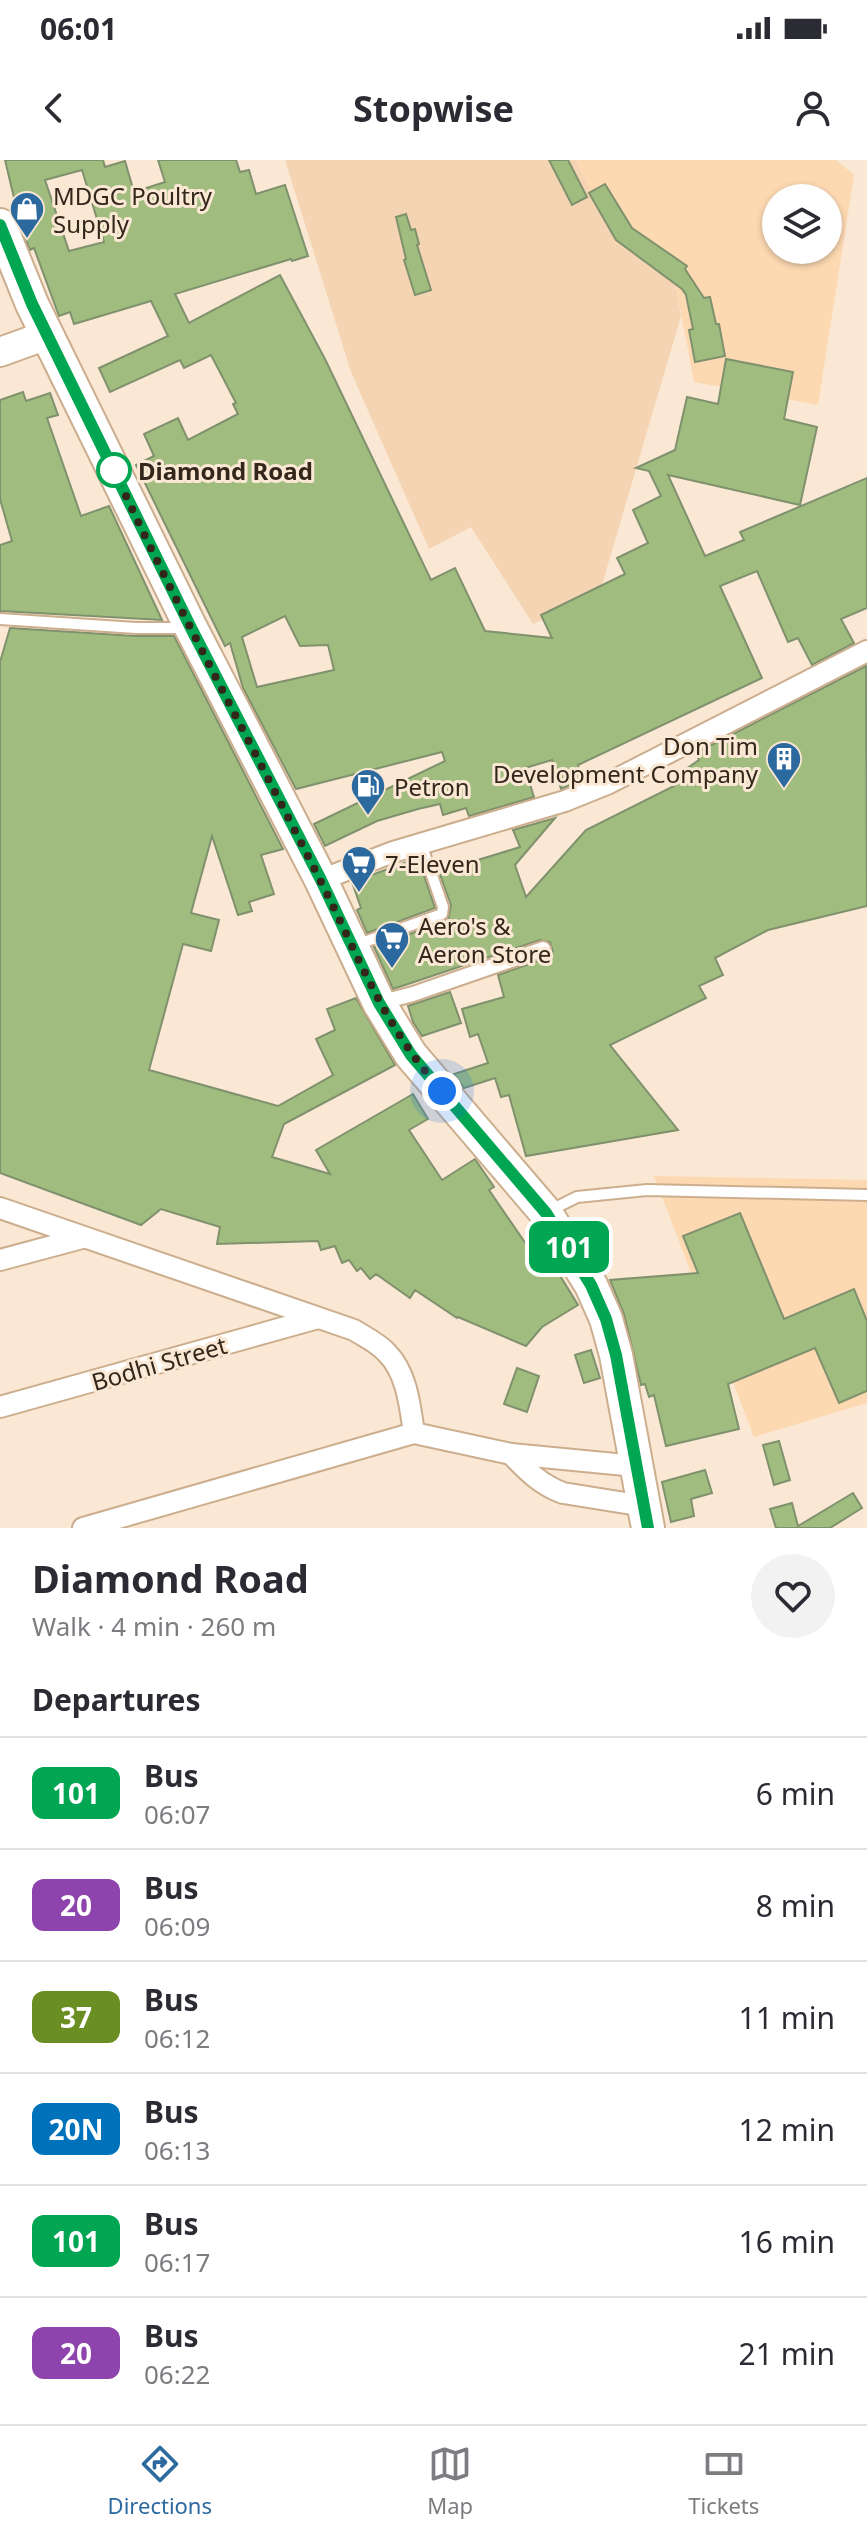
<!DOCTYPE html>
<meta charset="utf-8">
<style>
:root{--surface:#fff;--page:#f2f2f3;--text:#2b2b33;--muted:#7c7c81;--line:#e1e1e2;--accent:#2b699f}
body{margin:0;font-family:"Noto Sans",sans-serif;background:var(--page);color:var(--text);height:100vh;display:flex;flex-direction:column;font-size:30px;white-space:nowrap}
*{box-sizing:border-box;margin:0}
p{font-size:26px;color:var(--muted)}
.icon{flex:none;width:44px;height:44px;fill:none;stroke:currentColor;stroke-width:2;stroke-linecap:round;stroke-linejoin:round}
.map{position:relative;height:1368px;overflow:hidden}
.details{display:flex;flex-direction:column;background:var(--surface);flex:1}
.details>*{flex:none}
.badge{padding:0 16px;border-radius:12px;font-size:28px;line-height:52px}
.controls{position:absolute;left:762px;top:24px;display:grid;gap:16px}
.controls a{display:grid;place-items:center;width:80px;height:80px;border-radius:50%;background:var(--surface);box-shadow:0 2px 6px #0004;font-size:40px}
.you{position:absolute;width:40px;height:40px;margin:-20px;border:6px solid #fff;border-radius:50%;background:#1a73e8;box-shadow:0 0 0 12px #1a73e833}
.map>.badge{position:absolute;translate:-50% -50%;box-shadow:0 0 0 4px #fff}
h2{padding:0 32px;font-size:30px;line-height:72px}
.round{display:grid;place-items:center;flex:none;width:84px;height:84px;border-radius:42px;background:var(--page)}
.overview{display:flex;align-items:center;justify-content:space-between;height:136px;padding:0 32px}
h1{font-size:38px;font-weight:700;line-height:60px}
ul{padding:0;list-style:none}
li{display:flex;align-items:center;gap:24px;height:112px;padding:0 32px;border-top:2px solid var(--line)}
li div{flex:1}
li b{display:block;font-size:30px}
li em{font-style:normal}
li .badge{min-width:88px;font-weight:700;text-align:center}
.status{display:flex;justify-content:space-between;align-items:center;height:56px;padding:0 40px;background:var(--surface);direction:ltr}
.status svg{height:22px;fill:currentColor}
header{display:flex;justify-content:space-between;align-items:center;height:104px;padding:0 32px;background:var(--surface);font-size:36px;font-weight:700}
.tab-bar{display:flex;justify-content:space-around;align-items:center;height:112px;border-top:2px solid var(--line);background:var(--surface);font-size:22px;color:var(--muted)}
.tab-bar a{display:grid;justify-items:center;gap:4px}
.tab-bar .current{color:var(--accent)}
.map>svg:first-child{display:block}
.built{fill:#fdd9b2;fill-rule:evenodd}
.green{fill:#f4d4b3}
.building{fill:#a0bc7e;stroke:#80916d;stroke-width:2;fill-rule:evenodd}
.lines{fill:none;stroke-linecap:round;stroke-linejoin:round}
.service-casing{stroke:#ccae8e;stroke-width:14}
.pedestrian-casing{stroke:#ccae8e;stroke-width:18}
.minor-casing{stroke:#ccae8e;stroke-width:24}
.secondary-casing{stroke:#ccae8e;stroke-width:32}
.primary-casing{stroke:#ccae8e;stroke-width:36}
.service{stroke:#fff;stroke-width:10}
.pedestrian{stroke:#fff;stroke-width:14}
.minor{stroke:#fff;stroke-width:20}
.secondary{stroke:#fff;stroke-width:28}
.primary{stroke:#fff;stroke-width:32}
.line-casing{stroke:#fff;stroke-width:18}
.line{stroke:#00a651;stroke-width:12}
.walk{stroke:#33271b;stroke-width:8;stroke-dasharray:0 14.4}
.stop-dot{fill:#fff;stroke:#00a651;stroke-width:4}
.labels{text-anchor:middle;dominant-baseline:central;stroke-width:6;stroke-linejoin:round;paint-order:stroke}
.poi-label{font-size:24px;fill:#33271b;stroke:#fae8d4;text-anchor:start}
.stop-label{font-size:24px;font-weight:bold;fill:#33271b;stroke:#fae8d4;text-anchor:start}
.street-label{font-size:24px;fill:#33271b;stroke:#fae8d4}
</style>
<div class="status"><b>06:01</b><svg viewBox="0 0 49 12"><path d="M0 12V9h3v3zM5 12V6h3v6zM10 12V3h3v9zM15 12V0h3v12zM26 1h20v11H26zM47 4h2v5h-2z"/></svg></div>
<header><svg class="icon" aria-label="back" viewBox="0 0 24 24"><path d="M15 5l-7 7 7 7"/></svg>Stopwise<svg class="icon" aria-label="person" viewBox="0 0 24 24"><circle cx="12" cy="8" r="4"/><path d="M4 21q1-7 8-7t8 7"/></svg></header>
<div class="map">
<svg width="867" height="1368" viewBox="0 0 867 1368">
<rect width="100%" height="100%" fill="#fae8d4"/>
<g class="built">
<path d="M575 0H836L854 15 818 245 694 222 675 121 617 84ZM776 38H828V90H776Z"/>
<polygon points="654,1016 867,1020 867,1243 754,1277"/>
</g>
<polygon class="green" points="285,0 575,0 617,84 675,121 681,156 599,435 533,464 471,367 429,389 351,212"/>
<g class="building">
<path d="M5 0H103L105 7 125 1 134 32 165 22 158 0H236L240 12 249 10 256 34 285 25 308 96 292 101 291 99 175 134 189 163 280 115 325 199 431 420 455 408 485 471 552 478 541 455 625 414 617 398 648 383 633 350 661 336 649 311 636 308 675 290 687 237 718 244 726 199 793 212 784 259 817 267 800 345 668 315 705 396 744 380 740 372 867 318V448L841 459 854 483 812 505 798 478 788 482 757 411 720 426 762 518 578 605 582 620 561 629 552 600 525 608 534 637 469 656 466 648 443 655 440 644 418 649 377 661 325 686 314 664 445 601 442 592 296 629 243 528 230 483 225 486 136 305 154 296 144 274 178 258 188 280 238 254 233 244 236 243 211 195 184 208 180 200 110 232 99 208 168 176 151 141 74 164 70 152 59 156 34 88 30 90 21 67ZM82 10 104 82 69 91 45 20ZM285 456 300 486 328 485 334 510 257 527 242 477Z"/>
<polygon points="549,0 568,0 587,37 572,45"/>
<polygon points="605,24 632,68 687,106 685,109 704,138 710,137 716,164 719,164 725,196 695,202 689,170 693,169 686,135 682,129 616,80 589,33"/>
<polygon points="406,54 411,70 415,69 419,84 417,85 431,130 415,135 404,100 406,99 396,57"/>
<polygon points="23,232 26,241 50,233 58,255 47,258 81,356 109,346 162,460 0,451 0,385 12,381 0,339 0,240"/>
<polygon points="10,468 135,476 174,476 283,689 261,695 274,734 249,742 252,751 238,755 212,676 191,753 219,760 211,791 183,784 149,910 278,946 333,915 316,879 335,870 327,849 356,838 395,905 284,964 272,997 330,1014 316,990 413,934 428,959 409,970 442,1020 475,999 494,1027 489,1030 526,1084 537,1078 578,1145 542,1167 526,1186 458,1157 457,1158 415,1130 410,1138 376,1114 370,1119 361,1108 357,1111 349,1100 342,1103 335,1086 321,1090 318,1081 217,1084 220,1067 161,1049 141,1065 0,1013 0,502"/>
<polygon points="866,506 867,746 768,770 715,798 723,815 699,826 706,838 610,885 678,970 526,996 509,935 501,937 495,918 464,928 454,914 488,903 478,874 470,877 462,849 504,837 498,815 547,798 553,792 550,782 540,780 393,829 374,787 448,760 451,745 439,712 520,687 513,670 555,658 515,705 526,737 586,670 692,617 686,609 699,600 696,593"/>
<polygon points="418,698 435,748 367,773 357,750 361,748 352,722"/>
<polygon points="450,832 461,863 422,876 413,862 408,846"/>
<polygon points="740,1053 784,1159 854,1129 867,1161 867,1231 839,1243 815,1188 728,1224 739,1269 666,1286 654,1235 649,1237 645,1224 641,1225 624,1154 610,1120 698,1113 683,1076"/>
<polygon points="591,1190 600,1218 584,1223 575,1195"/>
<polygon points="517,1208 539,1216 527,1252 504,1244"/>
<polygon points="779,1281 790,1320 774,1325 763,1285"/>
<polygon points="705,1310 712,1333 691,1339 694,1356 671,1362 662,1322"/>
<polygon points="853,1333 862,1348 830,1368 776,1368 770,1349 792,1343 798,1366"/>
</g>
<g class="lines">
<defs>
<g id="service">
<polyline points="0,459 136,468 186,468"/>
<polyline points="356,785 442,754 443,747 421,684"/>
<polyline points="549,1051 577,1037 647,1030 867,1035"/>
</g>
<polyline id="pedestrian" points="379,843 413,834 543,789"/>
<g id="minor">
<polyline points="321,720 393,692 565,641 607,624 867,491"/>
<path d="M0 1048 354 1170C365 1177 378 1183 387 1193 407 1213 410 1246 414 1273"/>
<polyline points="0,1100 82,1078"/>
<polyline points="0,1247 318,1158"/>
<path d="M511 1294C527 1311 541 1325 563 1333L644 1346"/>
<polyline points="83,1368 414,1273 511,1294 636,1306"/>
</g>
<polyline id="secondary" points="0,192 47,175"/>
<polyline id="primary" points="0,65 32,144 191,468 321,720 379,843 411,895 546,1053 591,1125 606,1159 616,1195 648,1368"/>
</defs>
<use href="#service" class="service-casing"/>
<use href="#pedestrian" class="pedestrian-casing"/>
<use href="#minor" class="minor-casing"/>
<use href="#secondary" class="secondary-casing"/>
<use href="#primary" class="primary-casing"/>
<use href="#service" class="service"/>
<use href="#pedestrian" class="pedestrian"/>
<use href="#minor" class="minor"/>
<use href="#secondary" class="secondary"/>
<use href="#primary" class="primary"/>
</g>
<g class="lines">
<defs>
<polyline id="line" points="0,65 32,144 191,468 321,720 379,843 411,895 546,1053 591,1125 606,1159 616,1195 648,1368"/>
</defs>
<use href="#line" class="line-casing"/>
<use href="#line" class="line"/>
<path class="walk" d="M114 310C178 450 252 585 321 722 359 797 384 867 442 931"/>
</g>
<defs>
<symbol id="shop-pin" viewBox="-11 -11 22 30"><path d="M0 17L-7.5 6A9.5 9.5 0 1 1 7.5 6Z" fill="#2b699f" stroke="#fae8d4"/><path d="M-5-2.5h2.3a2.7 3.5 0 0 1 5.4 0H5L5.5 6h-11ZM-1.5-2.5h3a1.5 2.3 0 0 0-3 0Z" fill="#fff"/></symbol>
<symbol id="building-pin" viewBox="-11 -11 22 30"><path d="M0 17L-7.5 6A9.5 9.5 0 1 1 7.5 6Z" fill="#2b699f" stroke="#fae8d4"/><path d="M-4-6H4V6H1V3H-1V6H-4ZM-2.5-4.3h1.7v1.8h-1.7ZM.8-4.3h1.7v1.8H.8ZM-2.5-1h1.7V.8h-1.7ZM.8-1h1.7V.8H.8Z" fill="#fff"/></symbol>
<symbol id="fuel-pin" viewBox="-11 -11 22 30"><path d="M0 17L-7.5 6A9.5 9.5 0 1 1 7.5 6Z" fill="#2b699f" stroke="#fae8d4"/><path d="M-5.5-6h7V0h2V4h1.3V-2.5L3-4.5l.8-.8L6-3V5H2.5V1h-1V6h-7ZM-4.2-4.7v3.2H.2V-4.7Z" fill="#fff"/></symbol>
<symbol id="supermarket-pin" viewBox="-11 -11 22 30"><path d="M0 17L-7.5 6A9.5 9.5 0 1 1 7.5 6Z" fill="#2b699f" stroke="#fae8d4"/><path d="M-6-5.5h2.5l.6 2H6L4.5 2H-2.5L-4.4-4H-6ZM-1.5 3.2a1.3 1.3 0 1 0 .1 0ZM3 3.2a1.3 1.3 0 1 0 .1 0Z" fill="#fff"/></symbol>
</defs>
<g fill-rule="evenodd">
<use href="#shop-pin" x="7" y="29" width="40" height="54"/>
<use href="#building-pin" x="764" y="579" width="40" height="54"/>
<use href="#fuel-pin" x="348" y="606" width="40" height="54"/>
<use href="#supermarket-pin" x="339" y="683" width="40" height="54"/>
<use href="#supermarket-pin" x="372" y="759" width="40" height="54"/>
</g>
<circle class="stop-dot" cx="114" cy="310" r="16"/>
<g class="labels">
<g class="poi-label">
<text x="53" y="35">MDGC Poultry<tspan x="53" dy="28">Supply</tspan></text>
<text x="758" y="585" text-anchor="end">Don Tim<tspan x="758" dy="28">Development Company</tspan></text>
<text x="394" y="626">Petron</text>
<text x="385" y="703">7-Eleven</text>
<text x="418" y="765">Aero's &amp;<tspan x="418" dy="28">Aeron Store</tspan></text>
</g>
<g class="stop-label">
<text x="138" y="310">Diamond Road</text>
</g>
<g class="street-label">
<text transform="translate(159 1203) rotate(-16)">Bodhi Street</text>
</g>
</g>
</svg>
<div class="controls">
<a><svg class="icon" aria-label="layers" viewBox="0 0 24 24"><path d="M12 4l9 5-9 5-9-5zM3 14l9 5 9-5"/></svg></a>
</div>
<div class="you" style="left:442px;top:931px"></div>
<b class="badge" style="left:569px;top:1087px;background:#00a651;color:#fff">101</b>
</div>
<section class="details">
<div class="overview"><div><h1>Diamond Road</h1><p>Walk · 4 min · 260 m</p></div><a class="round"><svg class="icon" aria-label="heart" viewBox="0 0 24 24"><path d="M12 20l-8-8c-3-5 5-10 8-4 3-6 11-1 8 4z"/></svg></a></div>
<h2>Departures</h2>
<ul>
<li><span class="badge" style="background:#00a651;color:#fff">101</span><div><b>Bus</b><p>06:07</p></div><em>6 min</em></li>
<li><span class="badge" style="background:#8e44ad;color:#fff">20</span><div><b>Bus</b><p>06:09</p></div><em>8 min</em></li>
<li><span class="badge" style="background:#6b8e23;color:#fff">37</span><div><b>Bus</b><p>06:12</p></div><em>11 min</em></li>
<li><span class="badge" style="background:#0072bc;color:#fff">20N</span><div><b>Bus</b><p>06:13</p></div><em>12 min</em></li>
<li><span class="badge" style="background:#00a651;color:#fff">101</span><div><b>Bus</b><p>06:17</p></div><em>16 min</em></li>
<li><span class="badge" style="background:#8e44ad;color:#fff">20</span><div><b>Bus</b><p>06:22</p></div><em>21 min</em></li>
</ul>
</section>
<nav class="tab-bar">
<a class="current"><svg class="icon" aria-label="directions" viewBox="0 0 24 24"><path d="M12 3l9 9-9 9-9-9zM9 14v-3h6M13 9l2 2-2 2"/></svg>Directions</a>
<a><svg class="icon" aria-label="map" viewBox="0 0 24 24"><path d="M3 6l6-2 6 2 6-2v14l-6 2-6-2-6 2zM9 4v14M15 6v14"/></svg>Map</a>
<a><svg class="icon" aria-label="tickets" viewBox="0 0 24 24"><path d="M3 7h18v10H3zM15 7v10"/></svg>Tickets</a>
</nav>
